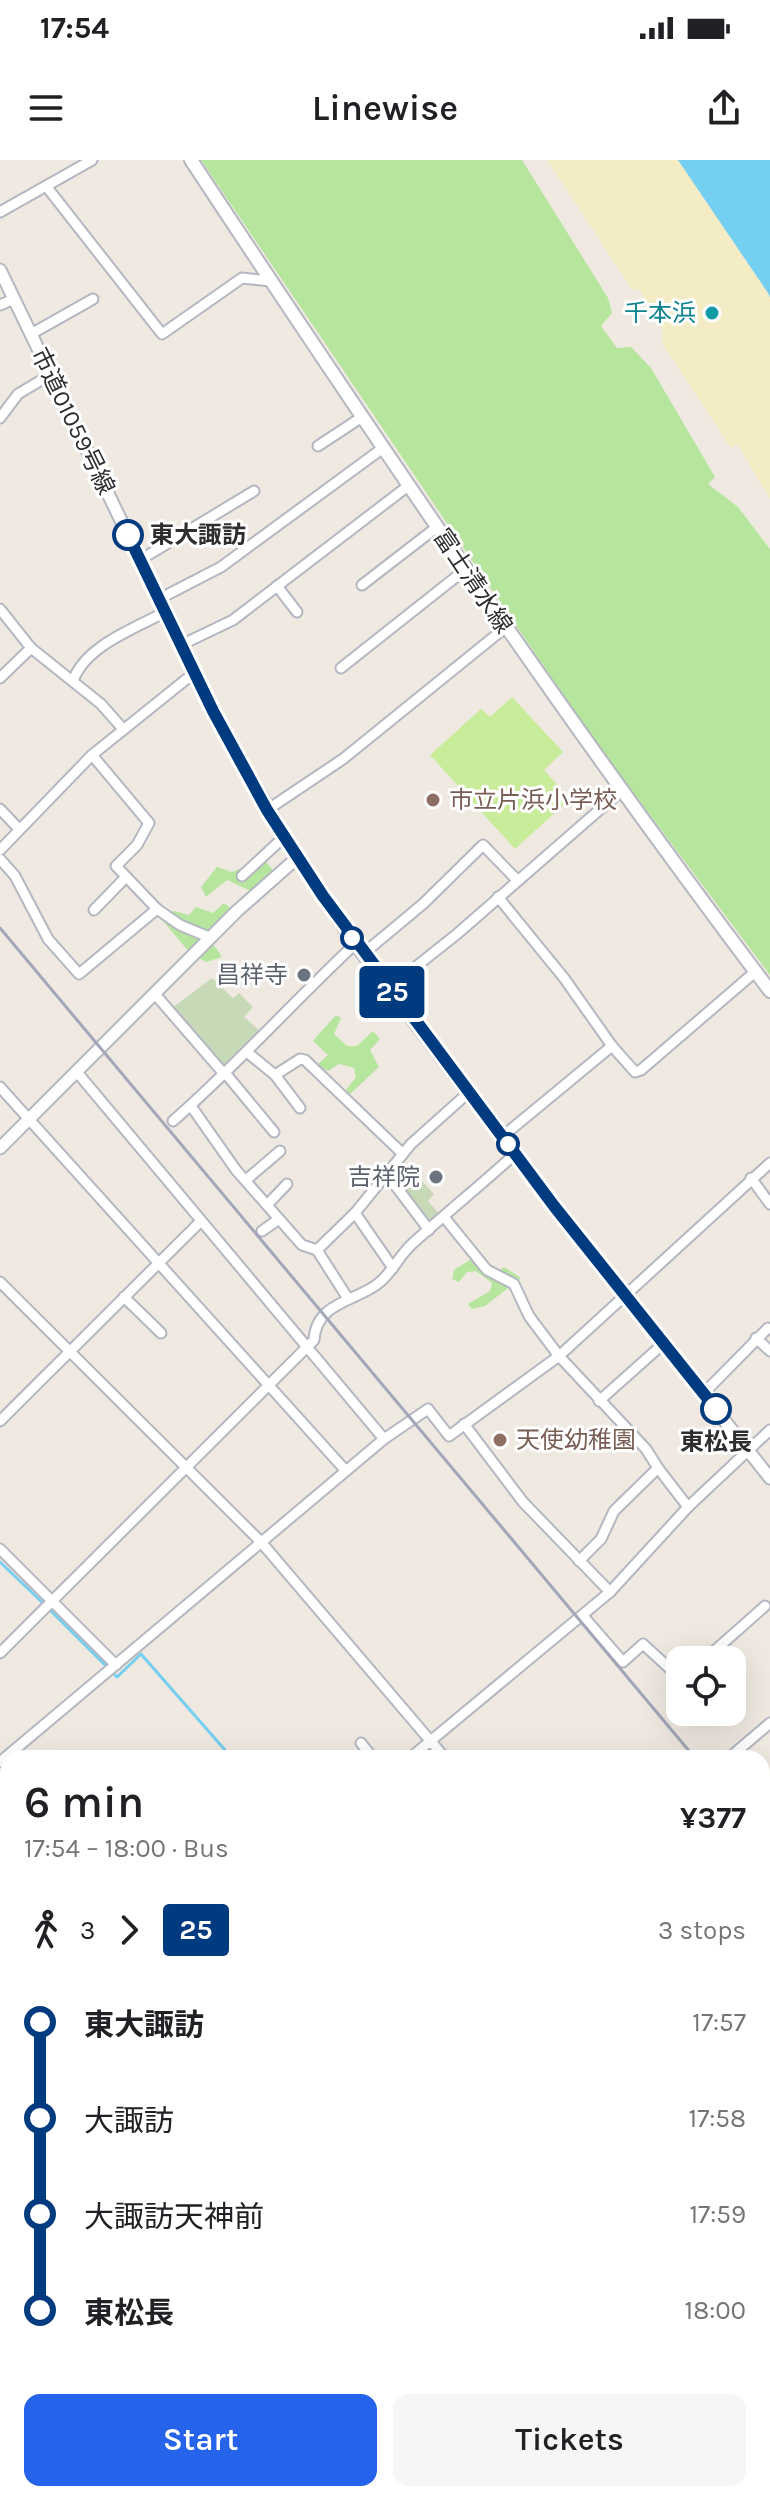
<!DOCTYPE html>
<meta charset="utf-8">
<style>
:root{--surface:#fff;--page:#f6f6f6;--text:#202124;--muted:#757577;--accent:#2563eb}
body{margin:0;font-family:Karla,"Noto Sans JP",sans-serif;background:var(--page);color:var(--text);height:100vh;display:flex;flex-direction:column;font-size:30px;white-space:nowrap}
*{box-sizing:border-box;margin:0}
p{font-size:26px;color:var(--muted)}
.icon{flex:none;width:44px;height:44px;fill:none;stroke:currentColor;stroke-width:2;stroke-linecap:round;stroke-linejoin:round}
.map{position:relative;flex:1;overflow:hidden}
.panel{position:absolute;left:0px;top:1590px;width:770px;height:752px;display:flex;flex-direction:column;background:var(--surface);border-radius:24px 24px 0 0;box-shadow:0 8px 32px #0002}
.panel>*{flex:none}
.badge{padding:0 16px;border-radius:6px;font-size:28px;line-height:52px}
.tools{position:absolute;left:666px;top:1486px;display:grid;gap:16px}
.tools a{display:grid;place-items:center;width:80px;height:80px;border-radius:16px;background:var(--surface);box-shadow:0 8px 32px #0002;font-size:40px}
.map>.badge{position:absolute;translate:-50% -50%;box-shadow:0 0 0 4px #fff}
.legs{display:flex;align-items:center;gap:12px;height:88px;padding:0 24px;font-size:26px}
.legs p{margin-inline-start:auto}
.summary{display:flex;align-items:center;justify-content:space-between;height:136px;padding:0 24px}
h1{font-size:44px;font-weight:600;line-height:60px}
.primary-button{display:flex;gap:16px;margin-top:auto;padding:16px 24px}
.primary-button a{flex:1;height:92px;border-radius:16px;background:var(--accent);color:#fff;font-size:32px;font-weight:600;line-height:92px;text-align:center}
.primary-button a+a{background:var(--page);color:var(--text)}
ul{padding:0 24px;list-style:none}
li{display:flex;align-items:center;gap:28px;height:96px;font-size:30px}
li i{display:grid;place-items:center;width:12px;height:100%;margin:0 10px;background:currentColor}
li i::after{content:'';width:20px;height:20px;margin:-10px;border:6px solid;border-radius:50%;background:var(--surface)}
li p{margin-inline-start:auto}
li:first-child i{background:linear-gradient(#0000 50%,currentColor 0)}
li:last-child i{background:linear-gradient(currentColor 50%,#0000 0)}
.status{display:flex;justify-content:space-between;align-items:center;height:56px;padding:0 40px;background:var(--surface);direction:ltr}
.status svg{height:22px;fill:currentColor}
header{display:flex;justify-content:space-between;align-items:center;height:104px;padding:0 24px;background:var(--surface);font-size:36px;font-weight:600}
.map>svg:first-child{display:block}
.green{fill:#b6e59e}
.sand{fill:#f3ecc5}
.cemetery{fill:#c8d9b8}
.pitch{fill:#c9ec9a}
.water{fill:#75cff0}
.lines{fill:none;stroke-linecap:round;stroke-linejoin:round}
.stream{stroke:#75cff0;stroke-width:3}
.river{stroke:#75cff0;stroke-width:16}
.minor-casing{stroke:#b4b7c1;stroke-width:13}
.tertiary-casing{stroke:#b4b7c1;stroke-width:15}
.secondary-casing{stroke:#b4b7c1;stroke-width:16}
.trunk-casing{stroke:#c9c9c9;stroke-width:18}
.minor{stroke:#fff;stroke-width:9}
.tertiary{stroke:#fff;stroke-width:11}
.secondary{stroke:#fff;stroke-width:12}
.trunk{stroke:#f8ba60;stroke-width:14}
.rail{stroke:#a3a6b8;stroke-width:3}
.line-1-casing{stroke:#fff;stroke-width:18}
.line-1{stroke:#003b80;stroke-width:12}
.culture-dot{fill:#0f9aa8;stroke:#fff;stroke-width:3}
.stop-1-dot{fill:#fff;stroke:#003b80;stroke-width:4}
.education-dot{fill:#8d6e63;stroke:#fff;stroke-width:3}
.worship-dot{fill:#6b7280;stroke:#fff;stroke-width:3}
.labels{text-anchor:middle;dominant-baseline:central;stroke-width:6;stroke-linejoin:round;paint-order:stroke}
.culture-label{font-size:24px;fill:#0d838f;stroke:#fff;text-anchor:end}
.street-label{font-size:24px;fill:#2e2e2e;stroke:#fff}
.stop-label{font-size:24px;font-weight:bold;fill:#2e2e2e;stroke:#fff;text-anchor:start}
.education-label{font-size:24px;fill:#785e54;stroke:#fff;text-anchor:start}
.worship-label{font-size:24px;fill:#5b616d;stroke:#fff;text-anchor:end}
</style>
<div class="status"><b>17:54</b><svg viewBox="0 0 49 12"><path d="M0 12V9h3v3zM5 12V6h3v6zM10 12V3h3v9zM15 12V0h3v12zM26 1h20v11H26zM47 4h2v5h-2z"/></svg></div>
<header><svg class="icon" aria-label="menu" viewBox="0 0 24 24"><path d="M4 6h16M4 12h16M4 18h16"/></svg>Linewise<svg class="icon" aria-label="share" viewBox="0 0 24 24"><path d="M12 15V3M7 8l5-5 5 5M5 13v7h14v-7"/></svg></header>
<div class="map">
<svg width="770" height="2342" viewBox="0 0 770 2342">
<rect width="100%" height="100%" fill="#efe9e1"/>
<g class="green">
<polygon points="201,0 522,0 608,138 612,153 601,166 617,188 631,187 651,208 715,317 708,324 738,347 770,389 770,815 593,579"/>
<polygon points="260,694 275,713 253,732 227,720 206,737 201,727 217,707 232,712 250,705"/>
<polygon points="224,743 233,750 209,778 222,797 206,802 189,792 164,762 166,754 174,751 189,755 196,747 213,753"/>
<polygon points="336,855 341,858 334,874 347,886 357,886 373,871 380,879 370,890 379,907 350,934 346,930 356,917 354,908 339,904 328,911 317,905 328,895 313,881"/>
<polygon points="473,1098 496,1113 504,1107 521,1118 485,1146 472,1149 468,1144 490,1131 492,1123 476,1111 467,1112 459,1122 452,1119 454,1110"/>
</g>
<polygon class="sand" points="547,0 678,0 770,137 770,339 738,285 731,288 662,183 663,170 639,129 633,131"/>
<g class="cemetery">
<polygon points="212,818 233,838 239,833 253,847 244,857 260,871 227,908 172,848"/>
<polygon points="411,1009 434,1034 428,1041 441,1056 430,1067 399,1026"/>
</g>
<polygon class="pitch" points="512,537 563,592 544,610 570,639 515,689 430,595 481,549 490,557"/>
<polygon class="water" points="678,0 770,0 770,137 768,133"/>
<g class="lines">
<g class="stream">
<polyline points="0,1402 44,1444"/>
<polyline points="49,1449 117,1517 141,1494 232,1598"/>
<polyline points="762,2219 770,2228"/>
</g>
<g class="river">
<polyline points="0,1760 8,1768"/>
<polyline points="577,2334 585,2342"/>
</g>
<defs>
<g id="minor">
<polyline points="46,26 162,174 242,118 270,121"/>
<polyline points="0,52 92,0"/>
<polyline points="0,145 14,139"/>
<polyline points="31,174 93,139"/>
<polyline points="0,258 18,234 50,215"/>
<polyline points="318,286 362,257"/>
<polyline points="140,400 254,331"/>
<polyline points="362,425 437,367"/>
<polyline points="277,426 297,452"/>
<polyline points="159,439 221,407 383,288"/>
<polyline points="0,449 31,488 0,518"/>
<polyline points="181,485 233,460 408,326"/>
<polyline points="31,488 101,544 123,569"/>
<polyline points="341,508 466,409"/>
<path d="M73 521C85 486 134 469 165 452"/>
<polyline points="0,649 18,668"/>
<polyline points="267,650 343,599 506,467"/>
<polyline points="0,690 92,595 194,513"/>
<polyline points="0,699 15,716 48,779 79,814 157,749 116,706 137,685 149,663 92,595"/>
<polyline points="242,716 284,677"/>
<polyline points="498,737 564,818 612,886"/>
<polyline points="157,749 180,765 211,778"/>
<polyline points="94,750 126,717"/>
<polyline points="363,794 424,743 483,685 517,720"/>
<polyline points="389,828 457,774 621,631"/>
<polyline points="154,833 225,915"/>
<polyline points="248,893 275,915 300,948"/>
<polyline points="76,911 384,1279"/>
<polyline points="226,914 274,972"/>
<polyline points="275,915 300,899 305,900 403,994"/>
<polyline points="0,927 346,1311"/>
<polyline points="191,946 236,1010 302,1085 317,1090"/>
<path d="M173 961C237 905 293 842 355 784"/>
<polyline points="503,976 612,886 635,912 641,910 755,812"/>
<polyline points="386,1013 429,1070"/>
<polyline points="751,1018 770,1044"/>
<polyline points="246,1020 280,991"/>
<polyline points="267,1045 287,1024"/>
<polyline points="355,1053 393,1108"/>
<polyline points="444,1057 487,1110 514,1124 529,1156 559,1196 646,1289 658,1308"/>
<polyline points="262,1071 279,1059"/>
<polyline points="0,1122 261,1382 445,1598"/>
<polyline points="124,1137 161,1173"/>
<polyline points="347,1137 317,1090 355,1053 411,984 468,933"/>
<polyline points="756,1178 770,1191"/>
<polyline points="703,1234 768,1168"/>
<polyline points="599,1241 663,1184"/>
<polyline points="0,1261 201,1061"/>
<polyline points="464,1264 523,1342 610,1432"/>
<polyline points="0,1389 116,1505"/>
<polyline points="579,1401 601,1379 614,1351 658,1308 688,1347"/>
<polyline points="583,1456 623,1502 643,1484 680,1518"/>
<path d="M0 1493 314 1180C316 1141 359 1141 380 1122 393 1111 399 1096 412 1084 445 1054 481 1025 515 994"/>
<polyline points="704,1500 765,1446"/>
<polyline points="361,1583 373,1598"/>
<polyline points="410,1598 610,1432 688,1347 770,1270"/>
<polyline points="729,1598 770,1563"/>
<polyline points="0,1602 384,1279 428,1249 449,1276 559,1196 770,1003"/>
<polyline points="0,1743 8,1751"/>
<polyline points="762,1917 770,1911"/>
<polyline points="762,1979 770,1989"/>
<polyline points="762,2273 770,2263"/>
<polyline points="595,2334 603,2342"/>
</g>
<g id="tertiary">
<polyline points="0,110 213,551 297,698 355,784 554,1046 770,1318"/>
<polyline points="0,988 237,751 297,698"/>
<polyline points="0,1967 8,1958"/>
<polyline points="709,2342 715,2334"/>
</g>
<path id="secondary" d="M191 0C377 282 566 561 770 831"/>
<g id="trunk">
<polyline points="0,1797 8,1805"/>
<polyline points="0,1823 8,1831"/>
<polyline points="508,2334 516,2342"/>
<polyline points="530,2334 538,2342"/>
</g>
</defs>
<use href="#minor" class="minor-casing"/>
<use href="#tertiary" class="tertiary-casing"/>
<use href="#secondary" class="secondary-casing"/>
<use href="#trunk" class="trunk-casing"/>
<use href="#minor" class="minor"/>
<use href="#tertiary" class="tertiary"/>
<use href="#secondary" class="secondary"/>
<use href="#trunk" class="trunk"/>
<g class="rail">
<polyline points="0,768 695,1598"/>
<polyline points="762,1679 770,1689"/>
</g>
</g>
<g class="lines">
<defs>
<polyline id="line-1" points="128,375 213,551 267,650 323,736 554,1046 716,1249"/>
</defs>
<use href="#line-1" class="line-1-casing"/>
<use href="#line-1" class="line-1"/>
</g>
<circle class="culture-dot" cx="712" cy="153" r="8"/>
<g class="stop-1-dot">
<circle cx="128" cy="375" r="14"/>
<circle cx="352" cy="778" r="10"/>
<circle cx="508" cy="984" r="10"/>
<circle cx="716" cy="1249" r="14"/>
</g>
<g class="education-dot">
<circle cx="433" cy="640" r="8"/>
<circle cx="500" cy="1280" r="8"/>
</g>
<g class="worship-dot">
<circle cx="304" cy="815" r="8"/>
<circle cx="436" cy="1017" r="8"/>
</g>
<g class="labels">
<g class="culture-label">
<text x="696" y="153">千本浜</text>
</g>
<g class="street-label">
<text transform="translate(73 261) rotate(64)">市道01059号線</text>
<text transform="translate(473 421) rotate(56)">富士清水線</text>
</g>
<g class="stop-label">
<text x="150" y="375">東大諏訪</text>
<text x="716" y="1282" text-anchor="middle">東松長</text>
</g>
<g class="education-label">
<text x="449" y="640">市立片浜小学校</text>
<text x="516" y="1280">天使幼稚園</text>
</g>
<g class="worship-label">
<text x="288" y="815">昌祥寺</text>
<text x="420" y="1017">吉祥院</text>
</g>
</g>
</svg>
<div class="tools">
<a><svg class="icon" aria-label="locate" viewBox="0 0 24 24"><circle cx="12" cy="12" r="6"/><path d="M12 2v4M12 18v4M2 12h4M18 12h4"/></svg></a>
</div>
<b class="badge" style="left:392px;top:832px;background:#003b80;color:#fff">25</b>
<section class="panel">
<div class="summary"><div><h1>6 min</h1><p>17:54 – 18:00 · Bus</p></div><b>¥377</b></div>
<div class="legs"><svg class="icon" aria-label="walk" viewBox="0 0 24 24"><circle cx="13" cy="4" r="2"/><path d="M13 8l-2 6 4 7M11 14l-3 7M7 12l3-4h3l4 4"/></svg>3<svg class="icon" aria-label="forward" viewBox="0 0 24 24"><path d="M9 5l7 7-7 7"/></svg><b class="badge" style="background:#003b80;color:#fff">25</b><p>3 stops</p></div>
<ul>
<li><i style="color:#003b80"></i><b>東大諏訪</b><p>17:57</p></li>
<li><i style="color:#003b80"></i><span>大諏訪</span><p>17:58</p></li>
<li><i style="color:#003b80"></i><span>大諏訪天神前</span><p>17:59</p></li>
<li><i style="color:#003b80"></i><b>東松長</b><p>18:00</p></li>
</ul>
<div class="primary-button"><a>Start</a><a>Tickets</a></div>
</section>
</div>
